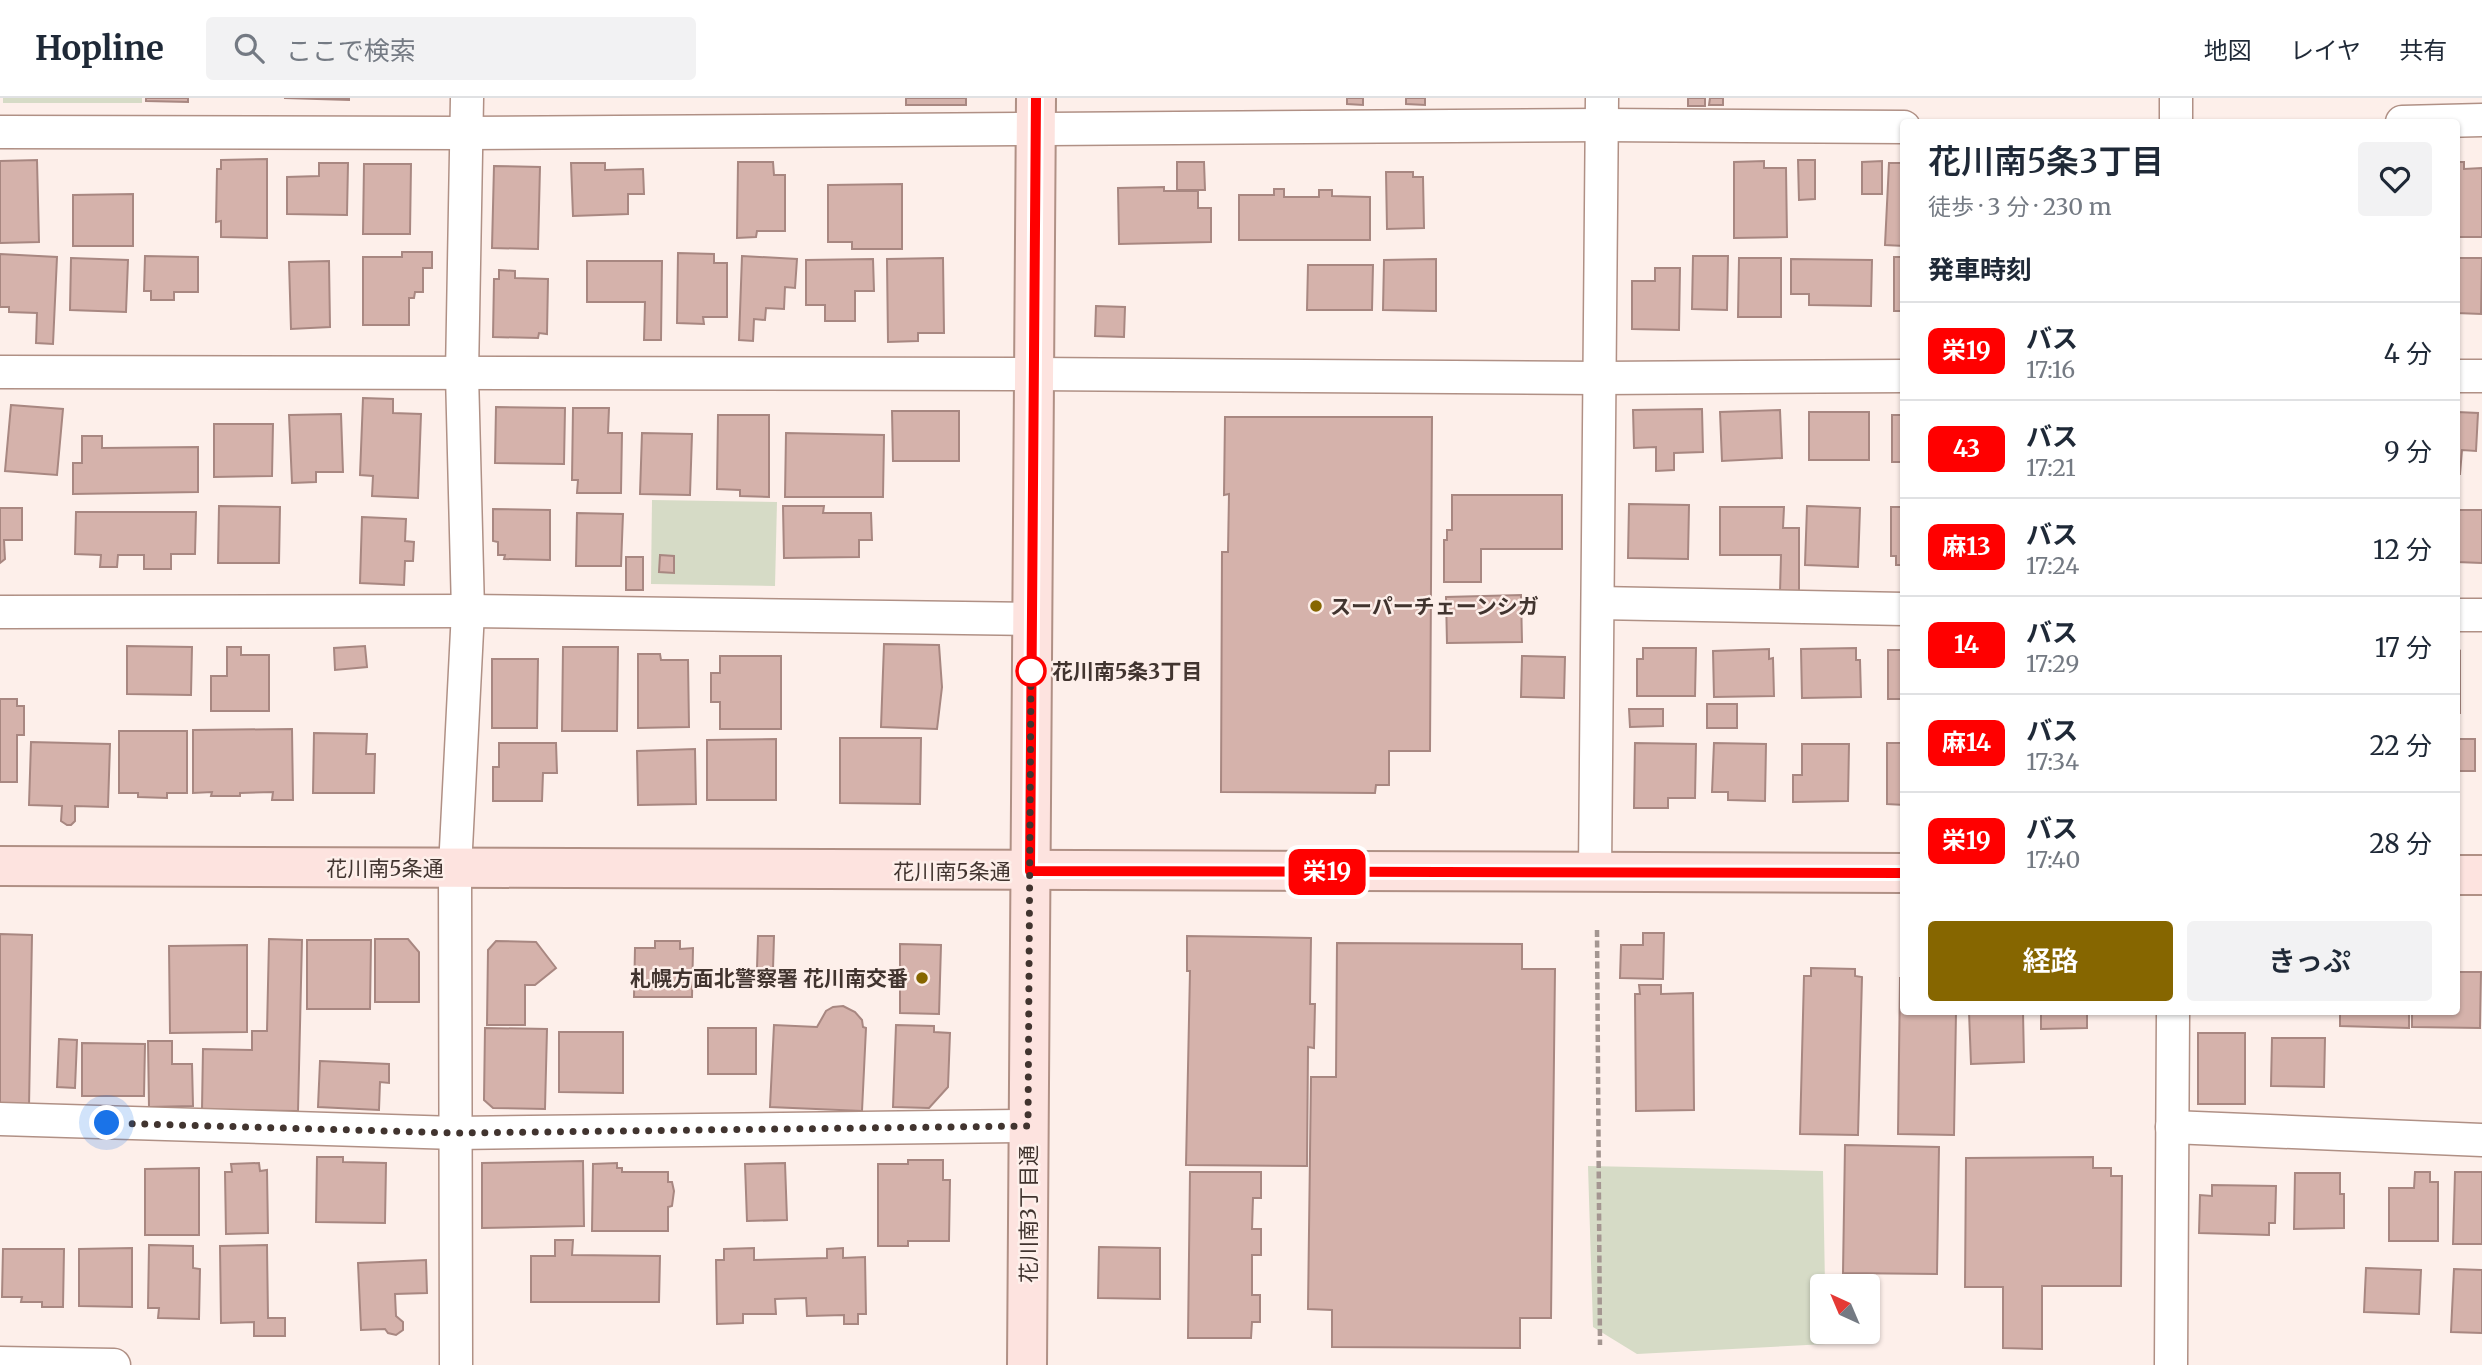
<!DOCTYPE html>
<html lang="ja">
<meta charset="utf-8">
<style>
:root{--surface:#fff;--page:#f2f2f3;--text:#1f2937;--muted:#747a83;--line:#e0e1e3;--accent:#866600}
body{margin:0;font-family:Merriweather,"Noto Sans JP",serif;background:var(--page);color:var(--text);height:100vh;display:flex;flex-direction:column;font-size:26px;white-space:nowrap}
*{box-sizing:border-box;margin:0}
p{font-size:23px;color:var(--muted)}
.icon{flex:none;width:38px;height:38px;fill:none;stroke:currentColor;stroke-width:2;stroke-linecap:round;stroke-linejoin:round}
.map{position:relative;flex:1;overflow:hidden}
.sheet{position:absolute;left:1900px;top:21px;width:560px;height:896px;display:flex;flex-direction:column;background:var(--surface);border-radius:7px;box-shadow:0 2px 5px #0004}
.sheet>*{flex:none}
.badge{padding:0 14px;border-radius:10px;font-size:24px;line-height:46px}
.needle{width:46px;rotate:316deg}
.buttons{position:absolute;left:1810px;top:1176px;display:grid;gap:14px}
.buttons a{display:grid;place-items:center;width:70px;height:70px;border-radius:7px;background:var(--surface);box-shadow:0 2px 5px #0004;font-size:35px}
.you{position:absolute;width:35px;height:35px;margin:-18px;border:5px solid #fff;border-radius:50%;background:#1a73e8;box-shadow:0 0 0 10px #1a73e833}
.map>.badge{position:absolute;translate:-50% -50%;box-shadow:0 0 0 4px #fff}
h2{padding:0 28px;font-size:26px;line-height:63px}
.round{display:grid;place-items:center;flex:none;width:74px;height:74px;border-radius:7px;background:var(--page)}
.overview{display:flex;align-items:center;justify-content:space-between;height:119px;padding:0 28px}
h1{font-size:33px;font-weight:600;line-height:52px}
.cta{display:flex;gap:14px;margin-top:auto;padding:14px 28px}
.cta a{flex:1;height:80px;border-radius:7px;background:var(--accent);color:#fff;font-size:28px;font-weight:600;line-height:80px;text-align:center}
.cta a+a{background:var(--page);color:var(--text)}
ul{padding:0;list-style:none}
li{display:flex;align-items:center;gap:21px;height:98px;padding:0 28px;border-top:2px solid var(--line)}
li div{flex:1}
li b{display:block;font-size:26px}
li em{font-style:normal}
li .badge{min-width:77px;font-weight:700;text-align:center}
header{display:flex;align-items:center;gap:42px;box-sizing:border-box;height:98px;padding:0 35px;background:var(--surface);border-bottom:2px solid var(--line)}
header strong{font-size:33px}
nav{display:flex;gap:38px;margin-inline-start:auto;font-size:24px}
.search{width:490px;height:63px;background:var(--page);display:flex;align-items:center;gap:18px;box-sizing:border-box;padding:0 24px;border-radius:7px;color:var(--muted);font-size:26px}
.map>svg:first-child{display:block}
.green{fill:#d6dbc6}
.building{fill:#d5b2ab;stroke:#a88781;stroke-width:2}
.lines{fill:none;stroke-linecap:round;stroke-linejoin:round}
.street-casing{stroke:#b09085;stroke-width:35}
.secondary-casing{stroke:#b09085;stroke-width:42}
.path{stroke:#a49691;stroke-width:4.5;stroke-dasharray:7 3.5;stroke-linecap:butt}
.street{stroke:#fff;stroke-width:32}
.secondary{stroke:#fde3df;stroke-width:38}
.line-casing{stroke:#fff;stroke-width:16}
.line{stroke:#f00;stroke-width:10}
.walk{stroke:#41342f;stroke-width:7;stroke-dasharray:0 12.6}
.poi-dot{fill:#866600;stroke:#fdefea;stroke-width:2.5}
.stop-dot{fill:#fff;stroke:#f00;stroke-width:3.5}
.labels{text-anchor:middle;dominant-baseline:central;stroke-width:5;stroke-linejoin:round;paint-order:stroke}
.poi-label{font-size:21px;font-weight:bold;fill:#41342f;stroke:#fdefea;text-anchor:start}
.stop-label{font-size:21px;font-weight:bold;fill:#41342f;stroke:#fdefea;text-anchor:start}
.street-label{font-size:21px;fill:#41342f;stroke:#fdefea}
</style>
<header>
<strong>Hopline</strong>
<div class="search"><svg class="icon" aria-label="search" viewBox="0 0 24 24"><circle cx="10" cy="10" r="6"/><path d="M15 15l6 6"/></svg>ここで検索</div>
<nav><a>地図</a><a>レイヤ</a><a>共有</a></nav>
</header>
<div class="map">
<svg width="2482" height="1267" viewBox="0 0 2482 1267">
<rect width="100%" height="100%" fill="#fdefea"/>
<g class="green">
<rect x="3" y="0" width="139" height="5"/>
<polygon points="652,402 777,404 775,488 651,486"/>
<polygon points="1588,1068 1823,1073 1825,1188 1822,1188 1822,1234 1825,1234 1826,1246 1637,1256 1593,1229"/>
</g>
<g class="building">
<polygon points="146,0 188,0 188,4 146,3"/>
<polygon points="284,0 349,0 349,2"/>
<rect x="906" y="0" width="60" height="7"/>
<polygon points="1347,0 1363,0 1363,7 1347,6"/>
<polygon points="1406,0 1425,0 1425,7 1406,6"/>
<rect x="1688" y="0" width="17" height="8"/>
<polygon points="1710,0 1723,0 1723,7 1709,7"/>
<polygon points="267,61 267,140 221,139 221,123 216,124 217,71 221,71 221,62"/>
<polygon points="37,62 39,144 0,145 0,63"/>
<polygon points="1798,62 1815,62 1815,101 1799,102"/>
<polygon points="1764,63 1764,70 1786,70 1787,139 1734,140 1734,64"/>
<polygon points="1882,63 1882,96 1862,96 1862,64"/>
<polygon points="738,64 773,64 774,77 785,77 785,133 757,133 756,139 737,140"/>
<polygon points="1177,64 1204,64 1205,92 1177,92"/>
<polygon points="2457,64 2464,64 2464,71 2482,70 2482,139 2457,139"/>
<polygon points="319,65 348,65 347,117 287,116 287,79 319,78"/>
<polygon points="571,65 605,65 605,72 643,71 644,96 628,96 628,116 573,118"/>
<polygon points="1889,65 1904,65 1904,148 1885,147"/>
<polygon points="364,66 411,66 410,136 363,136"/>
<polygon points="494,68 540,69 538,151 492,150"/>
<polygon points="1386,74 1413,74 1413,79 1423,79 1424,130 1387,131"/>
<polygon points="902,86 902,151 852,151 852,144 828,144 828,87"/>
<polygon points="1164,89 1164,93 1198,93 1198,110 1211,110 1211,144 1119,146 1118,90"/>
<polygon points="1274,91 1284,91 1284,99 1319,99 1319,92 1332,92 1332,98 1370,99 1370,142 1239,142 1239,97 1274,97"/>
<polygon points="133,96 133,148 73,148 73,97"/>
<polygon points="402,154 432,154 432,170 423,170 423,194 415,194 414,200 409,200 409,227 363,227 363,159 402,159"/>
<polygon points="678,155 714,156 714,165 727,165 727,219 703,219 704,226 677,225"/>
<polygon points="0,156 57,159 53,246 36,245 37,215 9,214 9,209 0,209"/>
<polygon points="145,158 198,159 198,194 174,194 174,202 151,202 151,193 144,193"/>
<polygon points="742,158 797,161 795,190 785,189 784,211 766,210 765,222 754,221 753,243 739,242"/>
<polygon points="1693,158 1728,158 1727,212 1692,211"/>
<rect x="1894" y="159" width="10" height="54"/>
<polygon points="71,160 128,162 126,214 70,212"/>
<polygon points="943,160 944,235 918,235 918,243 888,244 887,161"/>
<polygon points="1739,160 1781,160 1781,219 1738,219"/>
<polygon points="2457,160 2482,160 2481,216 2457,215"/>
<polygon points="873,161 874,193 855,193 855,223 825,223 825,207 806,207 806,162"/>
<polygon points="1436,161 1436,213 1383,212 1384,162"/>
<polygon points="1791,161 1872,162 1871,208 1809,207 1809,196 1791,196"/>
<polygon points="329,163 330,229 291,231 289,164"/>
<polygon points="587,163 662,163 661,242 644,242 645,204 587,204"/>
<polygon points="1308,167 1373,167 1372,212 1307,212"/>
<polygon points="1655,170 1680,170 1679,232 1632,231 1632,183 1655,183"/>
<polygon points="499,172 515,173 515,180 548,181 547,236 539,235 538,240 493,239 494,181 499,181"/>
<polygon points="1096,208 1125,209 1124,239 1095,238"/>
<polygon points="363,300 393,301 393,315 421,316 418,400 372,398 373,378 360,377"/>
<polygon points="11,307 63,311 57,377 5,373"/>
<polygon points="496,309 565,310 564,366 495,365"/>
<polygon points="573,310 609,310 608,335 622,335 621,395 577,395 578,382 572,382"/>
<polygon points="1702,311 1703,354 1674,355 1674,372 1656,373 1656,349 1634,350 1633,312"/>
<polygon points="1780,312 1782,360 1722,363 1720,314"/>
<polygon points="892,313 959,313 959,363 893,363"/>
<rect x="1809" y="314" width="60" height="48"/>
<polygon points="2457,314 2478,315 2476,353 2462,352 2460,376 2457,376"/>
<polygon points="341,316 343,374 316,374 316,384 292,385 289,317"/>
<polygon points="718,317 769,317 769,399 740,398 740,392 717,391"/>
<rect x="1892" y="317" width="12" height="47"/>
<polygon points="1225,319 1432,319 1430,653 1389,653 1389,687 1376,687 1375,695 1221,694 1222,454 1228,454 1229,396 1224,397"/>
<polygon points="214,326 273,326 272,378 214,379"/>
<polygon points="642,335 692,336 690,397 640,396"/>
<polygon points="786,335 884,337 883,399 785,399"/>
<polygon points="82,338 102,338 102,350 198,349 198,394 73,396 73,365 82,365"/>
<polygon points="1452,397 1562,397 1562,451 1481,451 1481,484 1444,484 1444,442 1447,442 1447,432 1452,432"/>
<polygon points="1629,406 1689,407 1688,461 1628,460"/>
<polygon points="219,408 280,409 279,465 218,465"/>
<polygon points="783,408 824,408 823,415 871,415 872,442 859,442 859,459 784,460"/>
<polygon points="1807,408 1860,410 1858,469 1805,467"/>
<polygon points="1720,409 1784,409 1783,430 1799,430 1799,494 1780,494 1781,457 1720,457"/>
<polygon points="1891,409 1904,409 1904,467 1896,467 1896,458 1891,458"/>
<polygon points="0,410 22,410 22,442 4,442 5,461 0,465"/>
<polygon points="493,411 550,412 550,462 504,461 505,457 498,457 498,444 493,443"/>
<polygon points="2457,412 2482,412 2482,465 2457,464"/>
<polygon points="76,414 196,414 195,456 171,456 171,471 144,471 144,457 118,457 117,469 100,469 101,457 75,456"/>
<polygon points="577,415 623,416 621,468 576,468"/>
<polygon points="362,419 406,421 405,443 414,444 413,463 405,463 404,487 360,485"/>
<polygon points="660,457 674,458 674,475 659,474"/>
<rect x="626" y="459" width="17" height="33"/>
<polygon points="1521,497 1522,544 1447,545 1446,499"/>
<polygon points="884,546 939,547 942,589 937,631 881,629"/>
<polygon points="127,548 192,549 191,597 127,596"/>
<polygon points="365,548 367,569 335,572 334,550"/>
<polygon points="227,549 241,549 241,557 269,557 269,613 211,613 211,578 227,578"/>
<polygon points="563,549 618,549 617,633 562,633"/>
<polygon points="1643,550 1696,550 1695,598 1637,598 1637,561 1643,561"/>
<polygon points="1856,550 1856,562 1860,562 1861,599 1802,600 1801,551"/>
<polygon points="1769,551 1769,561 1773,560 1774,598 1714,599 1713,553"/>
<rect x="1888" y="552" width="16" height="49"/>
<polygon points="2460,553 2460,615 2457,615 2457,554"/>
<polygon points="638,556 660,556 661,562 688,562 689,629 638,630"/>
<polygon points="720,558 781,558 781,631 720,631 720,604 711,604 711,575 720,575"/>
<polygon points="1522,558 1565,559 1564,600 1521,599"/>
<polygon points="492,561 538,561 537,630 492,630"/>
<polygon points="0,601 17,601 17,608 24,608 24,637 17,637 17,684 0,684"/>
<rect x="1707" y="606" width="30" height="24"/>
<polygon points="1629,611 1663,611 1663,628 1630,629"/>
<polygon points="292,631 293,702 272,702 273,694 240,695 240,698 211,698 212,694 193,695 193,632"/>
<polygon points="119,633 187,633 187,695 167,695 167,700 138,699 138,695 119,695"/>
<polygon points="314,635 367,636 366,656 375,656 374,695 313,695"/>
<polygon points="840,640 921,640 920,706 840,705"/>
<polygon points="776,641 776,702 707,702 707,642"/>
<polygon points="2457,641 2475,641 2475,673 2459,673 2459,715 2457,715"/>
<polygon points="31,644 110,646 108,709 75,708 75,723 71,727 67,727 61,723 62,708 29,707"/>
<polygon points="499,645 556,645 557,675 543,675 542,703 493,703 493,669 499,669"/>
<polygon points="1635,645 1696,646 1695,700 1668,700 1668,710 1634,710"/>
<polygon points="1714,645 1766,646 1765,703 1728,702 1728,694 1712,694"/>
<polygon points="1887,645 1904,645 1904,707 1887,706"/>
<polygon points="1802,646 1849,646 1848,703 1793,704 1793,677 1802,677"/>
<polygon points="695,651 696,706 638,707 637,653"/>
<polygon points="1643,835 1664,835 1663,881 1620,880 1621,847 1643,847"/>
<polygon points="0,836 32,837 29,1009 0,1009"/>
<polygon points="758,838 774,838 773,871 757,870"/>
<polygon points="1187,838 1311,840 1310,906 1315,906 1314,950 1308,949 1307,1068 1186,1067 1190,873 1187,873"/>
<polygon points="269,841 302,842 298,1013 202,1012 203,951 252,952 252,933 267,933"/>
<polygon points="375,841 408,841 419,854 419,904 375,904"/>
<polygon points="307,842 371,842 370,911 307,911"/>
<polygon points="496,843 536,844 556,870 535,887 525,887 525,927 487,927 488,852"/>
<polygon points="655,843 680,843 680,851 693,850 692,899 634,899 635,850 655,850"/>
<polygon points="1337,845 1522,846 1522,871 1555,871 1551,1220 1520,1220 1520,1250 1332,1249 1332,1212 1308,1211 1311,979 1336,979"/>
<polygon points="900,846 941,847 939,916 900,915"/>
<polygon points="247,847 247,934 170,935 169,848"/>
<polygon points="1811,870 1855,871 1855,878 1862,879 1858,1037 1800,1036 1804,878 1811,878"/>
<polygon points="2457,874 2481,874 2480,930 2412,929 2412,914 2457,914"/>
<polygon points="1900,880 1904,880 1904,914 1956,914 1954,1037 1898,1036"/>
<polygon points="1639,887 1661,887 1661,896 1693,895 1694,1012 1636,1013 1635,896 1640,896"/>
<polygon points="843,908 855,914 862,922 863,929 866,930 862,1013 770,1009 774,927 817,929 826,913 833,909"/>
<polygon points="1969,914 2023,914 2024,964 1971,966"/>
<polygon points="2041,914 2096,914 2096,915 2087,915 2087,930 2041,931"/>
<polygon points="2340,914 2409,914 2409,930 2340,928"/>
<polygon points="896,927 934,928 934,934 950,935 948,989 929,1010 893,1009"/>
<polygon points="485,930 547,931 545,1011 493,1010 484,1002"/>
<rect x="708" y="930" width="48" height="46"/>
<polygon points="559,934 623,934 623,995 559,994"/>
<rect x="2198" y="935" width="47" height="71"/>
<polygon points="2272,940 2325,940 2324,989 2271,988"/>
<polygon points="59,941 77,942 75,990 57,989"/>
<polygon points="148,943 172,943 172,966 192,966 193,1008 149,1009"/>
<polygon points="82,945 145,946 144,998 82,998"/>
<polygon points="320,963 389,966 389,985 380,984 379,1012 318,1009"/>
<polygon points="1845,1047 1939,1049 1937,1176 1843,1175"/>
<polygon points="317,1059 343,1059 343,1064 386,1065 385,1125 316,1124"/>
<polygon points="2093,1059 2093,1070 2111,1070 2111,1078 2122,1078 2121,1188 2042,1188 2042,1251 2003,1250 2003,1189 1965,1189 1966,1060"/>
<polygon points="908,1062 943,1062 943,1082 950,1082 949,1143 908,1143 908,1148 878,1148 878,1066 908,1066"/>
<polygon points="583,1063 584,1128 482,1130 482,1065"/>
<polygon points="259,1065 260,1073 267,1072 268,1135 226,1136 225,1074 232,1074 231,1066"/>
<polygon points="617,1065 617,1070 622,1070 622,1074 668,1074 668,1084 672,1084 674,1093 672,1108 668,1109 668,1133 592,1133 593,1066"/>
<polygon points="785,1065 787,1122 747,1123 745,1066"/>
<polygon points="199,1070 199,1137 145,1137 145,1071"/>
<polygon points="1190,1074 1261,1074 1261,1100 1253,1100 1252,1131 1261,1131 1261,1157 1252,1157 1252,1197 1260,1197 1260,1224 1252,1224 1251,1240 1188,1240"/>
<polygon points="2415,1074 2430,1074 2430,1084 2438,1084 2438,1143 2389,1143 2389,1090 2414,1090"/>
<polygon points="2455,1074 2482,1074 2482,1146 2453,1146"/>
<polygon points="2295,1075 2340,1075 2340,1096 2344,1096 2344,1130 2294,1131"/>
<polygon points="2212,1087 2276,1088 2275,1125 2269,1125 2269,1137 2199,1135 2200,1097 2212,1098"/>
<polygon points="555,1142 573,1142 572,1157 660,1158 659,1204 531,1204 531,1158 555,1158"/>
<polygon points="149,1147 193,1148 193,1170 200,1171 199,1221 158,1220 159,1210 148,1210"/>
<polygon points="267,1147 268,1220 285,1220 285,1238 254,1238 254,1224 221,1225 220,1148"/>
<polygon points="1099,1149 1160,1150 1160,1201 1098,1200"/>
<polygon points="132,1150 132,1209 79,1208 79,1151"/>
<polygon points="754,1150 754,1162 827,1160 827,1151 843,1150 843,1160 865,1159 866,1216 858,1216 858,1226 844,1226 844,1217 807,1218 806,1200 775,1201 776,1216 743,1216 743,1225 717,1226 716,1162 724,1162 724,1151"/>
<polygon points="3,1151 64,1151 63,1209 42,1209 42,1204 21,1204 22,1199 2,1199"/>
<polygon points="426,1162 427,1195 395,1196 396,1218 403,1224 403,1232 396,1237 388,1235 385,1231 361,1232 358,1165"/>
<polygon points="2366,1170 2421,1172 2419,1216 2364,1214"/>
<polygon points="2454,1171 2482,1172 2482,1235 2451,1234"/>
</g>
<g class="lines">
<defs>
<g id="street">
<polyline points="2176,24 2176,0"/>
<polyline points="2402,24 2482,22"/>
<polyline points="0,34 466,35 1602,27 1904,29"/>
<polyline points="0,274 1034,276 1600,280 1904,278"/>
<polyline points="2457,278 2482,278"/>
<polyline points="1598,505 1904,511"/>
<polyline points="0,514 468,513 1031,521"/>
<polyline points="2457,517 2482,517"/>
<polyline points="1595,774 1602,0"/>
<polyline points="0,1021 456,1035 1028,1028"/>
<polyline points="2172,1029 2482,1042"/>
<polyline points="0,1265 114,1267"/>
<polyline points="456,1267 455,770 468,513 462,276 467,0"/>
<polyline points="2171,1267 2173,914"/>
</g>
<g id="secondary">
<polyline points="0,768 1904,775"/>
<polyline points="2457,777 2482,777"/>
<polyline points="1027,1267 1036,0"/>
</g>
</defs>
<use href="#street" class="street-casing"/>
<use href="#secondary" class="secondary-casing"/>
<polyline class="path" points="1597,832 1600,1247"/>
<use href="#street" class="street"/>
<use href="#secondary" class="secondary"/>
</g>
<g class="lines">
<defs>
<polyline id="line" points="1036,0 1030,773 1904,775"/>
</defs>
<use href="#line" class="line-casing"/>
<use href="#line" class="line"/>
<polyline class="walk" points="107,1025 456,1035 1028,1028 1031,573"/>
</g>
<g class="poi-dot">
<circle cx="1316" cy="508" r="7"/>
<circle cx="922" cy="880" r="7"/>
</g>
<circle class="stop-dot" cx="1031" cy="573" r="14"/>
<g class="labels">
<g class="poi-label">
<text x="1330" y="508">スーパーチェーンシガ</text>
<text x="908" y="880" text-anchor="end">札幌方面北警察署 花川南交番</text>
</g>
<g class="stop-label">
<text x="1052" y="573">花川南5条3丁目</text>
</g>
<g class="street-label">
<text x="385" y="770">花川南5条通</text>
<text x="952" y="773">花川南5条通</text>
<text transform="translate(1028 1116) rotate(-90)">花川南3丁目通</text>
</g>
</g>
</svg>
<div class="buttons">
<a><svg class="needle" viewBox="-14 -14 28 28"><path d="M0-13l5 13h-10z" fill="#e53935"/><path d="M0 13l5-13h-10z" fill="#747a83"/></svg></a>
</div>
<div class="you" style="left:107px;top:1025px"></div>
<b class="badge" style="left:1327px;top:774px;background:#f00;color:#fff">栄19</b>
<section class="sheet">
<div class="overview"><div><h1>花川南5条3丁目</h1><p>徒歩 · 3 分 · 230 m</p></div><a class="round"><svg class="icon" aria-label="heart" viewBox="0 0 24 24"><path d="M12 20l-8-8c-3-5 5-10 8-4 3-6 11-1 8 4z"/></svg></a></div>
<h2>発車時刻</h2>
<ul>
<li><span class="badge" style="background:#f00;color:#fff">栄19</span><div><b>バス</b><p>17:16</p></div><em>4 分</em></li>
<li><span class="badge" style="background:#f00;color:#fff">43</span><div><b>バス</b><p>17:21</p></div><em>9 分</em></li>
<li><span class="badge" style="background:#f00;color:#fff">麻13</span><div><b>バス</b><p>17:24</p></div><em>12 分</em></li>
<li><span class="badge" style="background:#f00;color:#fff">14</span><div><b>バス</b><p>17:29</p></div><em>17 分</em></li>
<li><span class="badge" style="background:#f00;color:#fff">麻14</span><div><b>バス</b><p>17:34</p></div><em>22 分</em></li>
<li><span class="badge" style="background:#f00;color:#fff">栄19</span><div><b>バス</b><p>17:40</p></div><em>28 分</em></li>
</ul>
<div class="cta"><a>経路</a><a>きっぷ</a></div>
</section>
</div>
